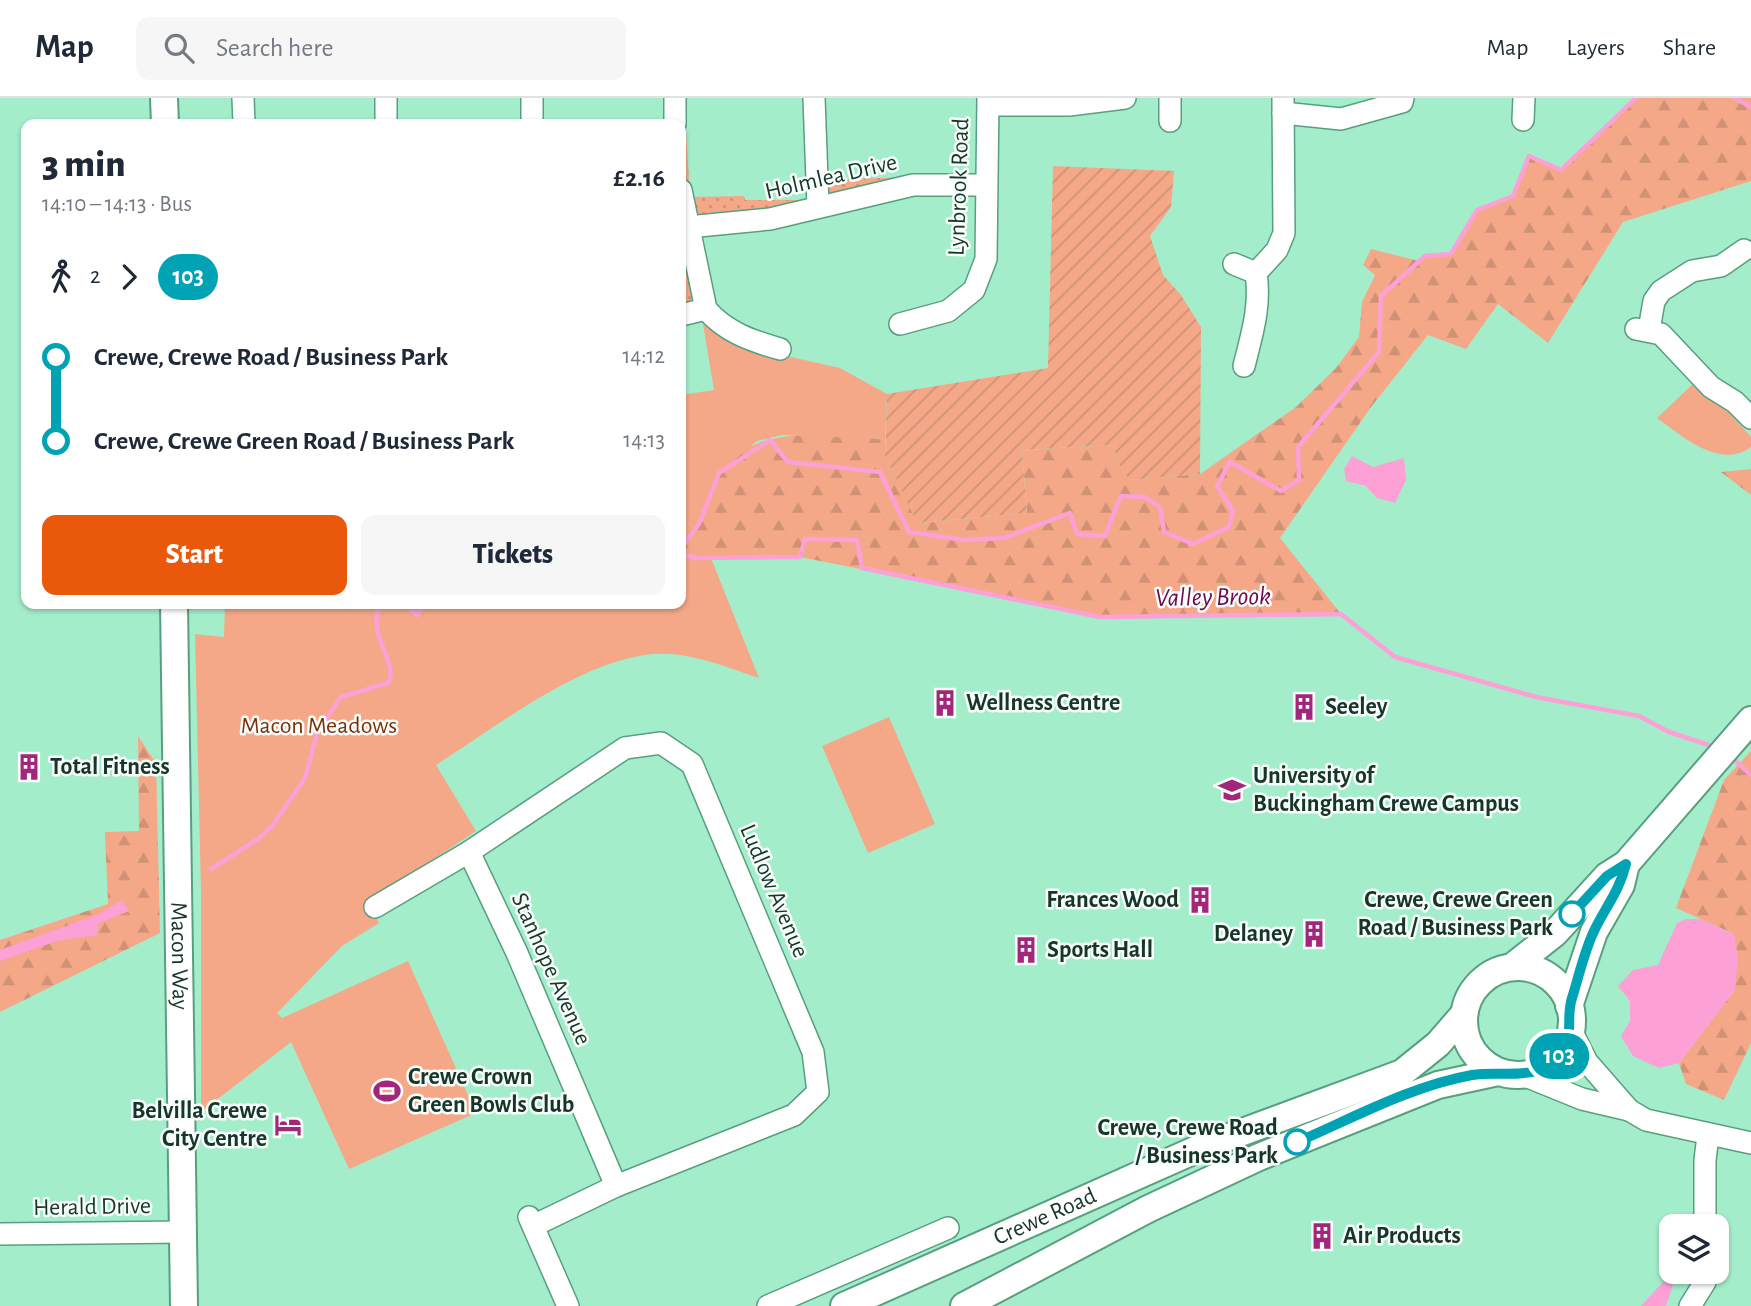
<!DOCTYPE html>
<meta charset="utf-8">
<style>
:root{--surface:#fff;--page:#f6f6f7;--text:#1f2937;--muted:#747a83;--line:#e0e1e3;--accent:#ea580c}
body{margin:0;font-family:"Alegreya Sans",sans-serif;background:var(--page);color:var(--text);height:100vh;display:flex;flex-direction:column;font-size:26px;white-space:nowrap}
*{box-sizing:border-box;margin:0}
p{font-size:23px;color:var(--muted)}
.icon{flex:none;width:38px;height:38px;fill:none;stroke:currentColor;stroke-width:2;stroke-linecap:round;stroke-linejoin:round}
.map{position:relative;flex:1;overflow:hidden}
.drawer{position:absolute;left:21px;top:21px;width:665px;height:490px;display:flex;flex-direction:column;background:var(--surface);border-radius:14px;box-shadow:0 2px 5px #0004}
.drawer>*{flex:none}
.badge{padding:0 14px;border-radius:23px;font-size:24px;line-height:46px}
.buttons{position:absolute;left:1659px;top:1116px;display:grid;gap:14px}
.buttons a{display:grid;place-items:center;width:70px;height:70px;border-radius:14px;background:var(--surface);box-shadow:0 2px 5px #0004;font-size:35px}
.map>.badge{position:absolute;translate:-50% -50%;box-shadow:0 0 0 4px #fff}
.legs{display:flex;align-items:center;gap:10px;height:77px;padding:0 21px;font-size:23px}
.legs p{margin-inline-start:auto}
.overview{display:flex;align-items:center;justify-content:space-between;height:119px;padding:0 21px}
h1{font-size:38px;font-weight:800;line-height:52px}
.primary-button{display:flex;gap:14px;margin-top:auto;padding:14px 21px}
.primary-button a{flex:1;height:80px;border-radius:14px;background:var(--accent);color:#fff;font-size:28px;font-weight:800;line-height:80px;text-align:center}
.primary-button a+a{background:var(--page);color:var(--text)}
ul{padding:0 21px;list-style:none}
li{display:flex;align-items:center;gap:24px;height:84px;font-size:26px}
li i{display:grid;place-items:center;width:10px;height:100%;margin:0 9px;background:currentColor}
li i::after{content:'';width:18px;height:18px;margin:-9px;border:5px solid;border-radius:50%;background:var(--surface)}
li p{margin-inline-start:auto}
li:first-child i{background:linear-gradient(#0000 50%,currentColor 0)}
li:last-child i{background:linear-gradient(currentColor 50%,#0000 0)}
header{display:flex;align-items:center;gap:42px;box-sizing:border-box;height:98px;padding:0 35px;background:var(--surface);border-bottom:2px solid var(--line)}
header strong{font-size:33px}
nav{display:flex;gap:38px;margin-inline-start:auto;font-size:24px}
.search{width:490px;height:63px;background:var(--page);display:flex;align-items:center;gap:18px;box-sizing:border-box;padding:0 24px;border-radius:14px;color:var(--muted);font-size:26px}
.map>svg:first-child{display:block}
.grass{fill:url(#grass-dots)}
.forest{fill:url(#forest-firs)}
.park{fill:#f4a888}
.garden{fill:url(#garden-furrows)}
.water{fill:#fca0d6}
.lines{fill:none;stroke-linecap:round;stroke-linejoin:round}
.stream{stroke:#fca0d6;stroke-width:4.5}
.minor-casing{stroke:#589f80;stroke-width:24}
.major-casing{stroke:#589f80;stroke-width:30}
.minor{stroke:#fff;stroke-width:21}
.major{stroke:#fff;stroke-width:26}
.line-1-casing{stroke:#fff;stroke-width:16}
.line-1{stroke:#00a3b4;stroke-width:10}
.stop-1-dot{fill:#fff;stroke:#00a3b4;stroke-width:3.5}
.labels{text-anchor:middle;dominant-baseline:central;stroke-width:5;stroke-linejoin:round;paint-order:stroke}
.street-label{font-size:24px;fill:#173528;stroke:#f7fdfa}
.poi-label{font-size:24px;font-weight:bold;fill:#173528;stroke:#f7fdfa;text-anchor:start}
.park-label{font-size:24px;fill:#7b3209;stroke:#f7fdfa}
.stop-label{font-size:24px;font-weight:bold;fill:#173528;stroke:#f7fdfa;text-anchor:end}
.water-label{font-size:26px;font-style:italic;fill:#700752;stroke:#f7fdfa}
</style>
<header>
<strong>Map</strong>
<div class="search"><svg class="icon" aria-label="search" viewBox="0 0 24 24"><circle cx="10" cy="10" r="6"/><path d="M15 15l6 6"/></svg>Search here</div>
<nav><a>Map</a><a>Layers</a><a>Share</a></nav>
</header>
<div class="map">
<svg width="1751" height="1208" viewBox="0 0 1751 1208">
<defs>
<pattern id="grass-dots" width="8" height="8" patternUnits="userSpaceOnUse" patternTransform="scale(1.75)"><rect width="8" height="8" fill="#f4a888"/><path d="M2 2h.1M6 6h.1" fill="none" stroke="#d09175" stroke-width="1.8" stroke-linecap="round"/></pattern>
<pattern id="forest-firs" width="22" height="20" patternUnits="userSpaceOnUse" patternTransform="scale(1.75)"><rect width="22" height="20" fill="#f4a888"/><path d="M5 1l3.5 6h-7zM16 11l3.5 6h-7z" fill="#d09175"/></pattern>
<pattern id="garden-furrows" width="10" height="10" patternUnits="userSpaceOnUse" patternTransform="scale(1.75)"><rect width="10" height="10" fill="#f4a888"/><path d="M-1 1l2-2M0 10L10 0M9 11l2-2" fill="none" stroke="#d09175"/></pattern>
</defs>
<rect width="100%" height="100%" fill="#a4edcb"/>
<path class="grass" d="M684 0 690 99 744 98 745 102H817V82L909 79 913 87 689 129 706 211 685 216C677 146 675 70 684 0Z"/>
<g class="forest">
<path d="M1636 0H1751V83L1623 124 1548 245 1498 206 1466 251 1428 237 1371 309 1280 440 1341 516 1100 519 800 459 696 460 681 456C681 442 697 432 702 419 707 406 711 386 719 374 759 323 829 339 885 341V357L918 425 1027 415 1022 352 1114 347 1119 366 1129 382 1200 376 1296 309 1336 270 1359 239 1362 204 1375 177 1363 167 1371 151 1419 163 1425 158 1451 156 1477 112 1513 98 1529 58 1561 72Z"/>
<polygon points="1751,371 1751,397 1721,374"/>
<polygon points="138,638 156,665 160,835 0,914 0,842 108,806 105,734 139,733"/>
<polygon points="1751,653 1751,945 1724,1002 1686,986 1679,965 1735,892 1734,836 1676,810 1724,682"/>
</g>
<g class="park">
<polygon points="703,226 751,250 840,270 887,296 885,341 782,337 757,343 719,375 701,421 681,450 681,297 714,292"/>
<path d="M1695 284 1720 304 1751 339V349C1720 372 1682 338 1657 320Z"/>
<path d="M681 456 711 460 759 580C723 568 683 551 644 557 571 569 498 628 436 667L476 733 368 805 379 825 342 848 277 915 282 920 408 863 476 1015 349 1071 291 944 201 1014V794L195 536 224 539 225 506H681Z"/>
<polygon points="889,619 935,726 868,755 822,648"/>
</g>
<polygon class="garden" points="1053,68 1174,73 1171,109 1150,138 1163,177 1181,197 1201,229 1200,376 1129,382 1119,366 1113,347 1022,352 1027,415 917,425 885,357 887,296 1048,270"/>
<g class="water">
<polygon points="1352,358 1373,369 1404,360 1406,382 1395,405 1377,400 1366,388 1346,383 1344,371"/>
<polygon points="122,802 129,813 98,826 97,837 57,843 0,863 0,852 99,816"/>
<polygon points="1686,821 1700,821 1734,836 1738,860 1735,892 1679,965 1659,970 1633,958 1621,938 1630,923 1630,903 1618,888 1633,872 1658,867 1677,825"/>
<polygon points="1671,1144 1671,1174 1677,1174 1666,1208 1641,1208 1663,1184"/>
</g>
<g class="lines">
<g class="stream">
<polyline points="1735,0 1751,9"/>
<polyline points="681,450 699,426 719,375 770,342 788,364 880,374 909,434 964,442 1004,440 1070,415 1077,436 1105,438 1121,398 1145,399 1160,409 1164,434 1193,446 1229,429 1233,413 1217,388 1230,364 1281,393 1299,382 1298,349 1379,254 1381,198 1425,158 1451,156 1477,112 1513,98 1529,58 1561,72 1636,0"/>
<polyline points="681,456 696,460 800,459 805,441 857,442 862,470 1100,519 1341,516 1395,559 1536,599 1639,618 1669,634 1715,649"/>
<polyline points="405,506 417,517 425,506"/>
<polyline points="1731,659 1751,677"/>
<path d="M211 771 258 741 273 727 305 680 318 632 341 599 388 585C400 565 366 539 380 506"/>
</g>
<defs>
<g id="minor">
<polyline points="243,0 244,26"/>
<polyline points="386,0 386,26"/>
<polyline points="532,0 532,26"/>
<polyline points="675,0 675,26"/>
<polyline points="814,0 818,109"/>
<polyline points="989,7 1069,7 1125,0"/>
<polyline points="1283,15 1341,21 1402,4 1403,0"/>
<polyline points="1523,22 1524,0"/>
<polyline points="1170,23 1170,0"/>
<path d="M681 92 706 211C725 234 752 243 780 251"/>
<polyline points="688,129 770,121 913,87 986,87"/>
<polyline points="1234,166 1256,175"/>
<polyline points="681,217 706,211"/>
<polyline points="900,226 948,213 974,192 986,161 988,0"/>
<polyline points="1636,231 1661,236 1711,289 1735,304 1751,320"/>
<polyline points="1649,232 1654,203 1661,193 1692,173 1721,168 1744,152"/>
<path d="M1244 268C1252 236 1261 208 1256 175L1277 152 1284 135 1283 0"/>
<polyline points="469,754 517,855 616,1088"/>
<polyline points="375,809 469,754 625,650 661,645 692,666 813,954 818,994 794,1017 616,1088 535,1127"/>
<polyline points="1571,932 1587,964 1629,1012"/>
<polyline points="1523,977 1582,1001 1629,1012 1646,1022 1751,1045"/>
<polyline points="529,1119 568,1208"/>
<polyline points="1705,1129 1705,1062 1708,1038"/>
<polyline points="0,1136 184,1134"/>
<polyline points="768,1208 948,1130"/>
<polyline points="1690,1208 1705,1184 1705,1174"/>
</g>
<g id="major">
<polyline points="164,0 165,26"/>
<path id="s1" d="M174 506 184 1208"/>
<polyline points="1512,869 1555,835 1607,778 1626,766 1751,622"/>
<circle cx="1518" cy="923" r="54"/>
<polyline points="1569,908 1594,834 1621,787 1626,766"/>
<path id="s2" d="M844 1208 1202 1049 1402 975 1438 946 1464 916"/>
<polyline points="964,1208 1148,1111 1259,1059 1438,987 1498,974"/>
</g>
</defs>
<use href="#minor" class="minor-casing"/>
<use href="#major" class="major-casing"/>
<use href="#minor" class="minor"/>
<use href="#major" class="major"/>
</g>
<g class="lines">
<defs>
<path id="line-1" d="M1297 1044C1353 1020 1411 988 1472 977 1502 972 1534 984 1558 960 1576 941 1565 920 1572 900 1579 878 1584 854 1594 833 1605 810 1620 792 1626 766L1607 778 1572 816"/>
</defs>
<use href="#line-1" class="line-1-casing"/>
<use href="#line-1" class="line-1"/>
</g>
<defs>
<symbol id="building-bare" viewBox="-9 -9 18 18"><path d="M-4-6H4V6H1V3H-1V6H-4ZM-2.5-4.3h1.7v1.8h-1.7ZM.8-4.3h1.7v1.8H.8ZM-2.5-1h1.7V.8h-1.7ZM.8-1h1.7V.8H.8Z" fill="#a2267b" stroke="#f7fdfa" stroke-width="2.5" paint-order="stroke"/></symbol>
<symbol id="university-bare" viewBox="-9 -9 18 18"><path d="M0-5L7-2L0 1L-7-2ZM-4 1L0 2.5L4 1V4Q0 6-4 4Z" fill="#a2267b" stroke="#f7fdfa" stroke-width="2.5" paint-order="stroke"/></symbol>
<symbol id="stadium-bare" viewBox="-9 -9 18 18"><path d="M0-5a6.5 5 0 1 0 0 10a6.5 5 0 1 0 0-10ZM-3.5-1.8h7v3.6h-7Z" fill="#a2267b" stroke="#f7fdfa" stroke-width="2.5" paint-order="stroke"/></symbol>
<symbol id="hotel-bare" viewBox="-9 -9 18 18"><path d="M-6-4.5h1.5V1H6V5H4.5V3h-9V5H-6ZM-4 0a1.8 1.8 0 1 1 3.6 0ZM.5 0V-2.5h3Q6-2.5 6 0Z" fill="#a2267b" stroke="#f7fdfa" stroke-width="2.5" paint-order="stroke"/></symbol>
</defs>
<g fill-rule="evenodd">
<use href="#building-bare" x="926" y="586" width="38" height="38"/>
<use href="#building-bare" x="1285" y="590" width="38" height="38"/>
<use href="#building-bare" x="10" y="650" width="38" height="38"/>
<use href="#university-bare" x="1213" y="673" width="38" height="38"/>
<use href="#building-bare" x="1181" y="783" width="38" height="38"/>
<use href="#building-bare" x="1295" y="817" width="38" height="38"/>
<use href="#building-bare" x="1007" y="833" width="38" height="38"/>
<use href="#stadium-bare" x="368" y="974" width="38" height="38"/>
<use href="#hotel-bare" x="269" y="1008" width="38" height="38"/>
<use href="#building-bare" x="1303" y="1119" width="38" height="38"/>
</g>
<g class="stop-1-dot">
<circle cx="1572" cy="816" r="12"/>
<circle cx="1297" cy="1044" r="12"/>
</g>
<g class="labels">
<g class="street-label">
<text transform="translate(831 79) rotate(-13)">Holmlea Drive</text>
<text transform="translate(959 89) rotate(-88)">Lynbrook Road</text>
<text transform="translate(774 793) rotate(67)">Ludlow Avenue</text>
<text stroke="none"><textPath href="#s1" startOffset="352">Macon Way</textPath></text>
<text transform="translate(551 871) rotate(66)">Stanhope Avenue</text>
<text transform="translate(92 1109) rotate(-1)">Herald Drive</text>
<text stroke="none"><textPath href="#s2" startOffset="220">Crewe Road</textPath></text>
</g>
<g class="poi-label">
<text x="966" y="605">Wellness Centre</text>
<text x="1325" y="609">Seeley</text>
<text x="50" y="669">Total Fitness</text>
<text x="1253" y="678">University of<tspan x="1253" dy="28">Buckingham Crewe Campus</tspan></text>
<text x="1179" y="802" text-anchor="end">Frances Wood</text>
<text x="1293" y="836" text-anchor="end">Delaney</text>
<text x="1047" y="852">Sports Hall</text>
<text x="408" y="979">Crewe Crown<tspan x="408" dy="28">Green Bowls Club</tspan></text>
<text x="267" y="1013" text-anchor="end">Belvilla Crewe<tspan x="267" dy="28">City Centre</tspan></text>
<text x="1343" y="1138">Air Products</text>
</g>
<g class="park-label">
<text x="319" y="628">Macon Meadows</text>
</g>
<g class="stop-label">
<text x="1553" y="802">Crewe, Crewe Green<tspan x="1553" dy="28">Road / Business Park</tspan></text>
<text x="1278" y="1030">Crewe, Crewe Road<tspan x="1278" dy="28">/ Business Park</tspan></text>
</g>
<g class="water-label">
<text transform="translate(1213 499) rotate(-1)">Valley Brook</text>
</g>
</g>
</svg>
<div class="buttons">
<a><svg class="icon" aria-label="layers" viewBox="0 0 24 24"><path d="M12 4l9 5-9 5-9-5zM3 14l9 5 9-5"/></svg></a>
</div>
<b class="badge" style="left:1559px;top:958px;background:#00a3b4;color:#fff">103</b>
<section class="drawer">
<div class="overview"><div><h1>3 min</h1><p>14:10 – 14:13 · Bus</p></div><b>£2.16</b></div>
<div class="legs"><svg class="icon" aria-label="walk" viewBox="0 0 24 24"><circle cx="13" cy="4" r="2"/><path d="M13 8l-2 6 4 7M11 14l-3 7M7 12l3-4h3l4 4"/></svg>2<svg class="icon" aria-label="forward" viewBox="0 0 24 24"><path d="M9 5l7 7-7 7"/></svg><b class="badge" style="background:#00a3b4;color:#fff">103</b></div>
<ul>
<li><i style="color:#00a3b4"></i><b>Crewe, Crewe Road / Business Park</b><p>14:12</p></li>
<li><i style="color:#00a3b4"></i><b>Crewe, Crewe Green Road / Business Park</b><p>14:13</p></li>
</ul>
<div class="primary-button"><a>Start</a><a>Tickets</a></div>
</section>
</div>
